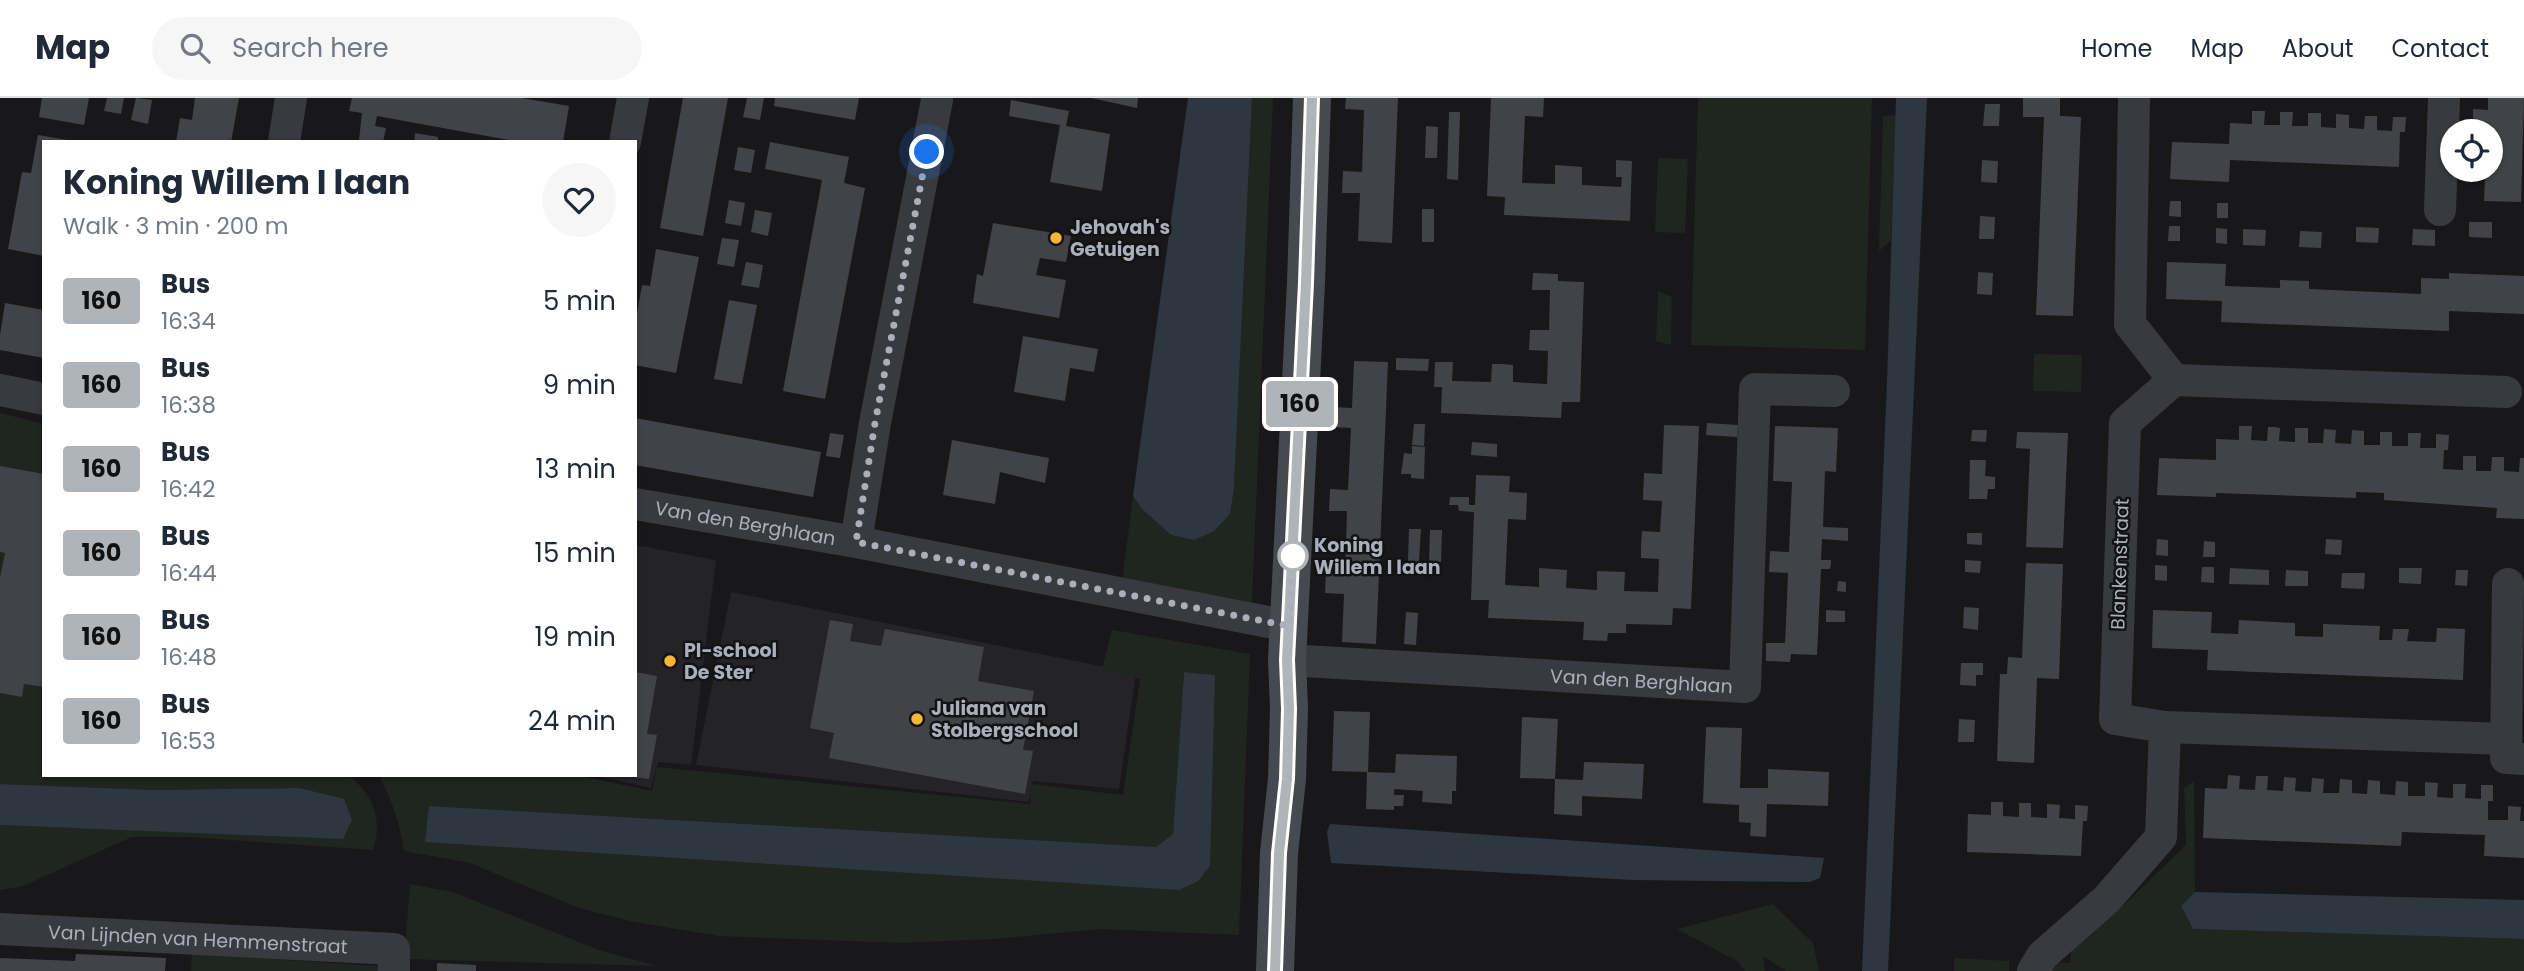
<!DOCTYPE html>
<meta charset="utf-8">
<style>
:root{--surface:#fff;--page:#f6f6f7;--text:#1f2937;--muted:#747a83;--line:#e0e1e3}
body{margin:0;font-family:Poppins,sans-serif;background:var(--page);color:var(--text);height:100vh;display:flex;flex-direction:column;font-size:26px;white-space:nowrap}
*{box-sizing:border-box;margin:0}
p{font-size:23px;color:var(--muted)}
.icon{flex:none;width:38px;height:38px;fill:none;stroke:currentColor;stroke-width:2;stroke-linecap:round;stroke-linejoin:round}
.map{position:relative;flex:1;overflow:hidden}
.drawer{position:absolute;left:42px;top:42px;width:595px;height:637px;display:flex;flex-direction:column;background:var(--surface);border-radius:0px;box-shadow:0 2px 5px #0004}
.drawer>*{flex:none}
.badge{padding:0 14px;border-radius:5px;font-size:24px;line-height:46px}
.fabs{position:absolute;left:2440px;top:21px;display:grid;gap:14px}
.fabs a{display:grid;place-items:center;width:63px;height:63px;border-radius:50%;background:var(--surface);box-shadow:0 2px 5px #0004;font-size:35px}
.you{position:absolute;width:35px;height:35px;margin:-18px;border:5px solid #fff;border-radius:50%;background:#1a73e8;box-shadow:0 0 0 10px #1a73e833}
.map>.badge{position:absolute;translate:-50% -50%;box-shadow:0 0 0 4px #fff}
.round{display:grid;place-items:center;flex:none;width:74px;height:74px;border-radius:37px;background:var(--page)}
.headline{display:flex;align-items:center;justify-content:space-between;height:119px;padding:0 21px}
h1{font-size:33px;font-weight:700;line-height:52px}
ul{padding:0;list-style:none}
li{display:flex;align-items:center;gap:21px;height:84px;padding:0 21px}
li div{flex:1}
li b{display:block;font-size:26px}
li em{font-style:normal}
li .badge{min-width:77px;font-weight:700;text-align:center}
header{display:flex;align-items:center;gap:42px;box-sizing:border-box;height:98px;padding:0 35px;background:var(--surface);border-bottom:2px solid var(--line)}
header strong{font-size:33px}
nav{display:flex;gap:38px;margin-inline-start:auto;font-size:24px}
.search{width:490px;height:63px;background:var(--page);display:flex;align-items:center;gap:18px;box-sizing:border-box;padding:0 24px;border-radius:38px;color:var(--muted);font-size:26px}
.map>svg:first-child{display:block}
.built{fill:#242428}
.green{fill:#1e261f;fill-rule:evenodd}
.water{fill:#2e373f}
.building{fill:#424348}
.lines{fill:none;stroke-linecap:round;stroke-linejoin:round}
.street{stroke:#393a40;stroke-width:32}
.secondary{stroke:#474950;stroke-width:38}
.line-casing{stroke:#fff;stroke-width:16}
.line{stroke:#afb4b9;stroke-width:10}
.walk{stroke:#abafba;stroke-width:7;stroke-dasharray:0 12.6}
.poi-dot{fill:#f4b637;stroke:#131316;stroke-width:2.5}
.stop-dot{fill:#fff;stroke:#afb4b9;stroke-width:3.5}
.labels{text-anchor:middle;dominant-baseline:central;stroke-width:5;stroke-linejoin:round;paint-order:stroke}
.poi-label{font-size:19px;font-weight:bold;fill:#abafba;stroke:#131316;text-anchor:start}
.street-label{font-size:19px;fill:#abafba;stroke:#131316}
.stop-label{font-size:19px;font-weight:bold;fill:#abafba;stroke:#131316;text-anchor:start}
</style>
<header>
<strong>Map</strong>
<div class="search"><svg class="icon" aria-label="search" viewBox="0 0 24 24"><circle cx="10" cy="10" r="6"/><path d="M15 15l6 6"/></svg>Search here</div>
<nav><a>Home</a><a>Map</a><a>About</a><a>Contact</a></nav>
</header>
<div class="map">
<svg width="2524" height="873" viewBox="0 0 2524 873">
<rect width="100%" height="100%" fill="#18181b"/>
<g class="built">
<polygon points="635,447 716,462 691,667 658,664 651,690 593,677 635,677"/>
<polygon points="731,494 1136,575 1119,691 1033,683 1029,704 696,667"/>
</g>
<g class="green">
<polygon points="1252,0 1273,0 1252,504 1240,506 1124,483 1123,474 1133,398 1142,411 1171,437 1194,442 1234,389"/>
<polygon points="1698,0 1872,0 1865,252 1691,247"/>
<polygon points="1896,17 1891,142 1879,153 1883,18"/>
<polygon points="1658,60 1688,61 1685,135 1655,134"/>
<polygon points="1658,193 1672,199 1671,247 1656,243"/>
<polygon points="2034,256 2082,257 2081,294 2033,293"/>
<path d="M0 315 44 326V677H349C374 699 383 721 373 752L186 739H132L23 788 0 792V727L274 737 299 690 155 692 0 686Z"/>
<path d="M1112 532 1250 556 1239 837 1100 831 995 841 901 845 719 838 634 824 579 810 470 765 404 753C400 725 392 703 379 677H576L652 693 657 669 1030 706 1032 686 1123 697 1140 581 1102 571ZM1184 574 1215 577 1179 792 430 708 1156 749 1173 736Z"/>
<polygon points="2194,683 2195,794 2181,808 2193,831 2524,841 2524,873 2041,873 2050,864 2070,865 2072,849 2125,806 2186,747 2184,690"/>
<polygon points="410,786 453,794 599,852 657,868 404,861"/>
<polygon points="1773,806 1813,845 1819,873 1786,873 1763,858 1765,873 1745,873 1737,863 1677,831"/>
<polygon points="192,856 380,868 380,873 191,873"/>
<polygon points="1954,860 2009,863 2009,873 1954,873"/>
</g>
<g class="water">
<polygon points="1188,0 1252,0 1234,389 1230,416 1214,433 1194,442 1171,437 1142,411 1133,398"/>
<polygon points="1896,0 1927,0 1888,873 1862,873 1887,285"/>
<polygon points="1184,574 1215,577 1210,768 1198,783 1179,792 425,744 429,708 1156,749 1173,736"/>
<polygon points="0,686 155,692 299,690 344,701 352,722 343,741 0,727"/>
<polygon points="1330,726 1824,760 1820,780 1810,784 1633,782 1331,765 1327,734"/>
<polygon points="2195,794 2524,802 2524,841 2193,831 2181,808"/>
</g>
<g class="building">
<polygon points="42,0 89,0 84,27 39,19"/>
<polygon points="107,0 124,0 121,16 104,13"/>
<polygon points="136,0 152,2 148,26 131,22"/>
<polygon points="195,0 239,0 231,44 176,44 180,20 192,22"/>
<polygon points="352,0 522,0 569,8 563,44 520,44 377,18 375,28 386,30 383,44 368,44 359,42 362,15 349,13"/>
<polygon points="683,0 728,0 703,138 660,130"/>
<polygon points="747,0 764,0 760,22 743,19"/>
<polygon points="775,0 859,0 855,22 774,8"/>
<polygon points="1091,0 1138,0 1137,10"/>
<polygon points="1346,0 1398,0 1392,145 1358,143 1360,95 1342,95 1343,73 1362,74 1364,12 1345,11"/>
<polygon points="1491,0 1544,0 1543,19 1525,18 1522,85 1555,86 1555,67 1570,68 1582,69 1582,87 1621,89 1622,79 1616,79 1616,62 1632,63 1630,123 1504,117 1505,99 1487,98"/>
<polygon points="2023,0 2060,0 2060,18 2081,19 2073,218 2036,217 2044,19 2023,19"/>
<polygon points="2488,0 2524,0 2521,104 2484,103 2485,81 2471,80 2471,72 2490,72 2490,33 2487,33 2487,25 2473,24 2473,11 2488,12"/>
<polygon points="1011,2 1069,13 1066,28 1110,36 1102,93 1050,84 1060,27 1009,18"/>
<polygon points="1985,6 2000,6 1999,28 1983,28"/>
<polygon points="2252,13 2265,13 2264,27 2280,27 2280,14 2293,14 2292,28 2308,28 2308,15 2321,15 2321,29 2336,30 2336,16 2349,17 2349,30 2364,31 2365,18 2377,18 2377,32 2392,33 2393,19 2406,19 2405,34 2400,34 2399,69 2230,62 2229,84 2170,81 2172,44 2229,46 2230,25 2252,26"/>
<polygon points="1449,14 1460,14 1458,82 1447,81"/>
<polygon points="1426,28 1438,29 1437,60 1425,60"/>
<polygon points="415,35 438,39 438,44 414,44"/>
<polygon points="38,37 68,42 44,44 44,158 8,151 22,74 31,75"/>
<polygon points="770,44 849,59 844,85 865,90 825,301 783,293 822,82 765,71"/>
<polygon points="738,49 755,52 751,75 734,72"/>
<polygon points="1982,62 1998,63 1997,85 1981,84"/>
<polygon points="729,102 745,105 741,128 725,125"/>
<polygon points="2170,103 2181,103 2181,119 2169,118"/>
<rect x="2217" y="105" width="11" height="15"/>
<rect x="1422" y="111" width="12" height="33"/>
<polygon points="755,112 772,115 768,138 751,134"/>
<polygon points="1980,118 1995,119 1994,141 1979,141"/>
<polygon points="2469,124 2492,124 2492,140 2469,139"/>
<polygon points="993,125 1071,138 1066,164 1040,160 1036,177 1066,182 1059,220 973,205 977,176 983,178"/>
<polygon points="2169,128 2180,128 2180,143 2168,143"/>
<polygon points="2356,129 2379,130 2378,145 2356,144"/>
<polygon points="2216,130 2227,131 2227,146 2216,145"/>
<polygon points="2243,131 2266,132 2265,148 2243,147"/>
<polygon points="2413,131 2435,132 2435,148 2412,147"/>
<polygon points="2300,133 2322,134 2321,150 2299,149"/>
<polygon points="722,140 739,142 734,169 717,166"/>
<polygon points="656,151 699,159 676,275 635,267 635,226 642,187 650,188"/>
<polygon points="746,164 763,167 759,190 741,187"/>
<polygon points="2167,164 2226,166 2225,188 2280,190 2280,182 2309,183 2309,191 2421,196 2421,180 2449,181 2449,175 2524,178 2524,216 2449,213 2449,233 2221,224 2222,203 2166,201"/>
<polygon points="1978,174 1993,175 1992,197 1977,196"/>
<polygon points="1533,175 1558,176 1558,183 1584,184 1580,304 1562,304 1561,320 1441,315 1442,289 1434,289 1435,264 1453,264 1452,283 1491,284 1492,266 1502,266 1513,267 1513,284 1547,286 1548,253 1529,252 1530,232 1549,232 1550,192 1532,192"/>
<polygon points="729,202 757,207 742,286 714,281"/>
<polygon points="5,205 44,212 44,260 0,252 0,237"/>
<polygon points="1023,238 1098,251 1094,274 1070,270 1065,303 1014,294"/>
<polygon points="1396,260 1429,261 1428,273 1396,272"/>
<polygon points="1354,263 1388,264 1376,546 1342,544 1344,496 1325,495 1326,474 1345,475 1347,413 1329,413 1330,391 1348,392 1351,330 1332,329 1333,309 1352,310"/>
<polygon points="635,320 821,354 813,399 635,367"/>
<polygon points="1707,325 1738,327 1737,339 1706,337"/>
<polygon points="1414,326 1425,326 1424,348 1412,347"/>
<polygon points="1664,327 1699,328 1691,511 1673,510 1672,527 1626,526 1626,535 1608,535 1607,543 1583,542 1584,524 1488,520 1489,502 1471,502 1474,414 1459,413 1458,407 1449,407 1450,399 1469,399 1469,407 1475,407 1476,377 1510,378 1509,394 1527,395 1526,422 1508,421 1505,487 1539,489 1539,470 1567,472 1566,490 1597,492 1597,473 1625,474 1624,493 1658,494 1659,461 1641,460 1641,447 1642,433 1660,434 1662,403 1643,402 1644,375 1662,376"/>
<polygon points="1775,328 1838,330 1836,374 1825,373 1823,429 1848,430 1848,443 1822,441 1821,462 1831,462 1831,466 1830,471 1821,471 1817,557 1791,556 1790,564 1766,563 1766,545 1785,545 1786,525 1788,475 1769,474 1770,453 1789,454 1792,384 1773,383"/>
<polygon points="2239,328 2252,328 2251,342 2267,343 2268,329 2274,329 2280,330 2279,343 2295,344 2295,330 2308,330 2308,345 2323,345 2324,331 2336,332 2335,345 2351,346 2352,332 2364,333 2364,347 2380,347 2380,334 2392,334 2392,348 2408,348 2408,335 2421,335 2420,350 2436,350 2436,336 2449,337 2448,352 2444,352 2443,371 2463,372 2463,358 2476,358 2476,373 2491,373 2492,359 2504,359 2504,373 2519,374 2520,360 2524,360 2524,421 2496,420 2497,410 2384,402 2384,395 2356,394 2356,400 2216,395 2216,399 2157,397 2159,360 2216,362 2216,341 2239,342"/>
<polygon points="1972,332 1987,332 1986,344 1971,343"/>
<polygon points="2017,334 2068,335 2063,450 2026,449 2030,351 2016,350"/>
<polygon points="830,335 844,337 840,360 826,358"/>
<polygon points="952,342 1049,360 1045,385 1000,374 995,406 943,397"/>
<polygon points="1472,344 1497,346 1497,359 1471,357"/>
<polygon points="1412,348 1425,349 1424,381 1411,380 1411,376 1401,376 1404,355 1412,356"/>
<polygon points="1970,362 1986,362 1985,378 1995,379 1995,391 1988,391 1987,401 1969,401"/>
<polygon points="0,368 44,376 44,589 24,586 22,599 0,595 0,480 5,455 0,454"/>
<polygon points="1409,431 1421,431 1419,463 1408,463"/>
<polygon points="1430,432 1442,432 1441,464 1429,464"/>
<polygon points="1967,435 1982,435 1982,447 1967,446"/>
<polygon points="2157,441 2168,442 2168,458 2156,457"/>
<polygon points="2326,441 2342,442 2341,457 2325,456"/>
<polygon points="2204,443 2215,444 2215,459 2203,459"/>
<polygon points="1965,462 1981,463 1980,475 1965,474"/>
<polygon points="2026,465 2063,466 2059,581 2037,580 2034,665 1997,663 2000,576 2007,576 2008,559 2022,560"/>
<polygon points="2155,467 2167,468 2167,483 2155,482"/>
<polygon points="2202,469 2214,469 2214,485 2201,484"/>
<polygon points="2230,470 2269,472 2269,487 2229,486"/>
<polygon points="2399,470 2422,470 2421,486 2399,485"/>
<polygon points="2286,472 2308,473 2308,488 2285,488"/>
<polygon points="2456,472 2468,472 2467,488 2455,487"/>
<polygon points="2342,475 2365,475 2364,491 2341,490"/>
<polygon points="1838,483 1846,484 1846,494 1837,493"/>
<polygon points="1964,509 1979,510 1978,532 1963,530"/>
<polygon points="1826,512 1845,513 1845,524 1826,524"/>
<polygon points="2153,512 2212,514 2211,535 2238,536 2239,522 2295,525 2295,538 2323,539 2323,526 2380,528 2379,542 2392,542 2393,531 2409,531 2407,543 2436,544 2437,530 2465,531 2463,582 2207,572 2208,552 2152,550"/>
<polygon points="1406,514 1418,515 1416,547 1404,546"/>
<polygon points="830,522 853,526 850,543 881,548 885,531 984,549 978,583 1034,593 1023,652 1033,653 1025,696 829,660 834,635 810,630"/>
<polygon points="1961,565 1983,565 1983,577 1976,577 1976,588 1960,587"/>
<polygon points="635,574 657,578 647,636 657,637 649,681 635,679"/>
<polygon points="1334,613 1370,614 1368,674 1395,675 1396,656 1457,658 1456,693 1452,693 1452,706 1422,704 1423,693 1394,691 1394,697 1404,697 1403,708 1394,708 1394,712 1366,711 1367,674 1332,673"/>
<polygon points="1522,619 1558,621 1555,681 1520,680"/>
<polygon points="1959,621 1975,622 1974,644 1958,644"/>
<polygon points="1706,629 1742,630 1740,690 1768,690 1768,671 1829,674 1828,708 1767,706 1766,739 1750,738 1751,725 1739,724 1739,707 1703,705"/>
<polygon points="1584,664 1644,666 1642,701 1582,698 1582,718 1554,716 1555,681 1583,682"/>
<polygon points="2228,677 2240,678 2239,691 2255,692 2256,678 2268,678 2267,692 2283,693 2284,679 2296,680 2295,693 2311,694 2312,680 2324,681 2323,695 2339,695 2340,681 2352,682 2352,695 2367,696 2368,682 2380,683 2380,696 2395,697 2396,683 2408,684 2408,698 2425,698 2425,684 2438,685 2437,699 2453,700 2453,686 2466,686 2465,700 2481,701 2481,687 2493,687 2493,703 2488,703 2488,722 2508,722 2508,708 2521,709 2520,723 2524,723 2524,760 2484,758 2485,737 2402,734 2401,748 2203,740 2205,690 2227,691"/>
<polygon points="1991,704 2003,704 2003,718 2019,719 2019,705 2031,705 2031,719 2047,720 2047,706 2060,707 2059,720 2075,721 2075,707 2088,708 2087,723 2083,723 2081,758 1967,754 1968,716 1991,717"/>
<polygon points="76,856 166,860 165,873 0,873 0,860 75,863"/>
<polygon points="437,865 476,867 476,873 437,873"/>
</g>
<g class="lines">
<g class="street">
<polyline points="2134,0 2130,226 2174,282 2125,325 2115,621 2165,629 2506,641"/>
<polyline points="284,44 291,0"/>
<polyline points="625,44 633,0"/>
<polyline points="2440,112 2444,0"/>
<polyline points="2174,282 2506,294"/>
<polyline points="0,292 44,301"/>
<path id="s1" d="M635 406 856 444 1289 528"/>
<polyline points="856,444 875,325 937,2"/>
<polyline points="2508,486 2506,660 2524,661"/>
<path id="s2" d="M1287 562 1745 589 1755 291 1834 293"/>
<path id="s3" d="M0 831 394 851V873"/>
<polyline points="2033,873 2042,858 2107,801 2161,739 2165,629"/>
</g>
<polyline class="secondary" points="1275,873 1279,755 1287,681 1289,611 1287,562 1306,185 1312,0"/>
</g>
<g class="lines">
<defs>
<polyline id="line" points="1275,873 1279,755 1287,681 1289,611 1287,562 1306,185 1312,0"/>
</defs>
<use href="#line" class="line-casing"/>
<use href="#line" class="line"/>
<polyline class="walk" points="927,54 875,325 856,444 1289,528 1293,458"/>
</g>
<g class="poi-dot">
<circle cx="1056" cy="140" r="7"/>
<circle cx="670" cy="563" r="7"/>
<circle cx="917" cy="621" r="7"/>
</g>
<circle class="stop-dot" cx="1293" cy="458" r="14"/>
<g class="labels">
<g class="poi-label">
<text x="1070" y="129">Jehovah's<tspan x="1070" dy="22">Getuigen</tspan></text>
<text x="684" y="552">PI-school<tspan x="684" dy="22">De Ster</tspan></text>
<text x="931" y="610">Juliana van<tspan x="931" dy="22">Stolbergschool</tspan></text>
</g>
<g class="street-label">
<text stroke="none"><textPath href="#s1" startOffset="112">Van den Berghlaan</textPath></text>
<text transform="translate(2120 466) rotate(-88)">Blankenstraat</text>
<text stroke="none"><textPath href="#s2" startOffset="355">Van den Berghlaan</textPath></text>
<text stroke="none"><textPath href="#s3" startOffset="198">Van Lijnden van Hemmenstraat</textPath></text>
</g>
<g class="stop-label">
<text x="1314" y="447">Koning<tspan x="1314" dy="22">Willem I laan</tspan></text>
</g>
</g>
</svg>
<div class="fabs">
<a><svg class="icon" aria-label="locate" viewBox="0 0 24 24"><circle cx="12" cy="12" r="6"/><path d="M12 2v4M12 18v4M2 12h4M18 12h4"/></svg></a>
</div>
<div class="you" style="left:927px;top:54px"></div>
<b class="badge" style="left:1300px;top:306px;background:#afb4b9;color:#111">160</b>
<section class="drawer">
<div class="headline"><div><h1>Koning Willem I laan</h1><p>Walk · 3 min · 200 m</p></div><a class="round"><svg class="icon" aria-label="heart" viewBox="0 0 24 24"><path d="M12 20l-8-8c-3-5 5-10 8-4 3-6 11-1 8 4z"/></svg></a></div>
<ul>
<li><span class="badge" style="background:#afb4b9;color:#111">160</span><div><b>Bus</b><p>16:34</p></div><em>5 min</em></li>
<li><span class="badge" style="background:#afb4b9;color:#111">160</span><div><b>Bus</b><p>16:38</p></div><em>9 min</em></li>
<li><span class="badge" style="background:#afb4b9;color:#111">160</span><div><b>Bus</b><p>16:42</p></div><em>13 min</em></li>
<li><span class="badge" style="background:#afb4b9;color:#111">160</span><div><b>Bus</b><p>16:44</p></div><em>15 min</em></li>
<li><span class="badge" style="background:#afb4b9;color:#111">160</span><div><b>Bus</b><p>16:48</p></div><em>19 min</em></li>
<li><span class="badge" style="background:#afb4b9;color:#111">160</span><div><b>Bus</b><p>16:53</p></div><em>24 min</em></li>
</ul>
</section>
</div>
